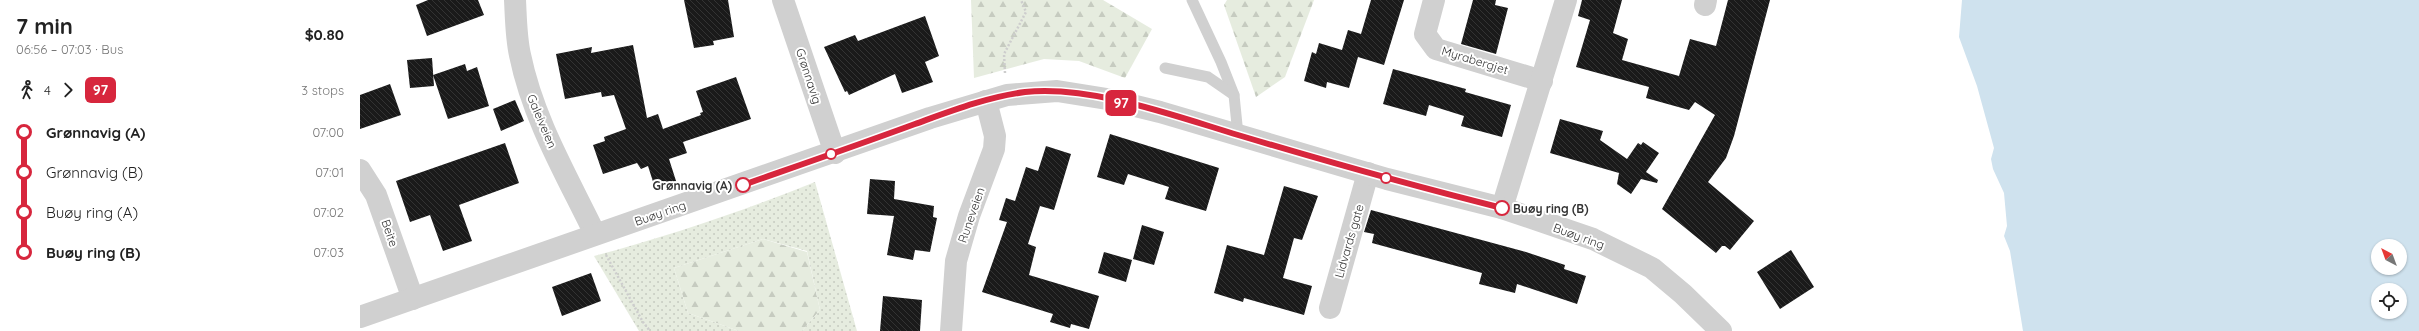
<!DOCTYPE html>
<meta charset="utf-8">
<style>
:root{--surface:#fff;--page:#f2f2f2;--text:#222;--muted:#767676}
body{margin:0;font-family:Quicksand,sans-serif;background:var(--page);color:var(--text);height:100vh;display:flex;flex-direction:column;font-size:15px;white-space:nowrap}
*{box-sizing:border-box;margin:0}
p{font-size:13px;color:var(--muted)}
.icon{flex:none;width:22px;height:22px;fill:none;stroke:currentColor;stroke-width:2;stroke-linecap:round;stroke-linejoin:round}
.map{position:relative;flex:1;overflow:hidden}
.panel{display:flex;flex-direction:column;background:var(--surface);width:360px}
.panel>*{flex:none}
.badge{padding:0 8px;border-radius:6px;font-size:14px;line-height:26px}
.needle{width:26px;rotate:319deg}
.controls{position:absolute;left:2011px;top:239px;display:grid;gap:8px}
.controls a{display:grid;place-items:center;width:36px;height:36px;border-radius:50%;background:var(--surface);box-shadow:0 1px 3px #0004;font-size:20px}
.map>.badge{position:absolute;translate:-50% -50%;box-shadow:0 0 0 2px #fff}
.legs{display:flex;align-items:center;gap:6px;height:44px;padding:0 16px;font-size:13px}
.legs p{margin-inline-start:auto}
.headline{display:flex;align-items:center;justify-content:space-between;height:68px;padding:0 16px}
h1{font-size:22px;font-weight:800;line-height:30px}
ul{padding:0 16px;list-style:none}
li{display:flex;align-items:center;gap:14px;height:40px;font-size:15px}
li i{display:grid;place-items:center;width:6px;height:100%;margin:0 5px;background:currentColor}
li i::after{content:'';width:10px;height:10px;margin:-5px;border:3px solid;border-radius:50%;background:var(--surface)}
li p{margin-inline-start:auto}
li:first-child i{background:linear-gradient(#0000 50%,currentColor 0)}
li:last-child i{background:linear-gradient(currentColor 50%,#0000 0)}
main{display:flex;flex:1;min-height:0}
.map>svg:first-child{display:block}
.forest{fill:url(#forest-firs)}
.park{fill:url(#park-dots)}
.water{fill:#cfe2ee;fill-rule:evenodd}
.building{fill:url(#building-back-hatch)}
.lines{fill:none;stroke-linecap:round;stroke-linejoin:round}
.path{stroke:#cdcdcd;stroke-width:2.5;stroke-dasharray:2 2;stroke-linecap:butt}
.service{stroke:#d0d0d0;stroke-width:11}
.minor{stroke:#d0d0d0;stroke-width:22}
.line-1-casing{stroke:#fff;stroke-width:9}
.line-1{stroke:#d7263d;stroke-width:6}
.stop-1-dot{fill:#fff;stroke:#d7263d;stroke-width:2}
.labels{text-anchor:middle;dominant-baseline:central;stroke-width:4;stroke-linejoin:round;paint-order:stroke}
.street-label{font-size:12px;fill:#333;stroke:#fff}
.stop-label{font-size:12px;font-weight:bold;fill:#333;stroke:#fff;text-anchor:end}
</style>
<main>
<section class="panel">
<div class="headline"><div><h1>7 min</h1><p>06:56 – 07:03 · Bus</p></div><b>$0.80</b></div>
<div class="legs"><svg class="icon" aria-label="walk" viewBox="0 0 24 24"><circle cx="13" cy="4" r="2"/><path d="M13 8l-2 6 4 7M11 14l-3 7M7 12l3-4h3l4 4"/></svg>4<svg class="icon" aria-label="forward" viewBox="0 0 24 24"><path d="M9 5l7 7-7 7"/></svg><b class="badge" style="background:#d7263d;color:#fff">97</b><p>3 stops</p></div>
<ul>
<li><i style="color:#d7263d"></i><b>Grønnavig (A)</b><p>07:00</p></li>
<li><i style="color:#d7263d"></i><span>Grønnavig (B)</span><p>07:01</p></li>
<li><i style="color:#d7263d"></i><span>Buøy ring (A)</span><p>07:02</p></li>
<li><i style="color:#d7263d"></i><b>Buøy ring (B)</b><p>07:03</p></li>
</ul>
</section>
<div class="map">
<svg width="2059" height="331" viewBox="0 0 2059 331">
<defs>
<pattern id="forest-firs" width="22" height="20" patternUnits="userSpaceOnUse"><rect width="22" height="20" fill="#e6ecdf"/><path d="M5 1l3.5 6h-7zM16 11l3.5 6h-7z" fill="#c6cbc0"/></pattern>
<pattern id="park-dots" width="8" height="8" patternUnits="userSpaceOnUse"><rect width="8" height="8" fill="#e6ecdf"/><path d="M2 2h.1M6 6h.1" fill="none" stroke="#c6cbc0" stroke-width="1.8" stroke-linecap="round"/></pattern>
<pattern id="building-back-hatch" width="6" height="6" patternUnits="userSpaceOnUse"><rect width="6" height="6" fill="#1a1a1a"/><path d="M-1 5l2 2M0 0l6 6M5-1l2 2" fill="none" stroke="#333"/></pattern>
</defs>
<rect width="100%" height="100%" fill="#fff"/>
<g class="forest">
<polygon points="611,0 743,0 792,29 765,78 719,61 684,59 614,78"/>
<polygon points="867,0 954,0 925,77 896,97 864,5"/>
<polygon points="403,239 447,252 460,310 442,331 379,331 328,313 314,268"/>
</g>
<path class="park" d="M455 182 497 331H442L460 310 447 251 403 239 314 268 328 313 379 331H279L234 256C309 236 383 211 455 182Z"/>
<path class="water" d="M1602 0H2059V331H1663L1650 251 1644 236 1647 226 1644 193 1633 169 1631 159 1634 148 1617 86 1599 37ZM2018 246H2040V268H2018ZM2018 290H2040V312H2018Z"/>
<g class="building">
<polygon points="68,0 118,0 124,15 67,36 56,5"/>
<polygon points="324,0 368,0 374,37 353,41 354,45 334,48"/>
<polygon points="1011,0 1044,0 1024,65 998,57 989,88 967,82 966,88 944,81 952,52 956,54 959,43 982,50 988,30 1001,34"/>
<polygon points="1113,0 1136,0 1135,5 1148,8 1136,54 1101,44"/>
<polygon points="1222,0 1262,0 1253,33 1268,39 1262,60 1319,76 1330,39 1356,46 1368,0 1410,0 1374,136 1366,158 1348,182 1394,221 1370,250 1365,246 1362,246 1356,253 1302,209 1355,115 1335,102 1329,110 1286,98 1289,87 1216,67 1230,20 1218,16"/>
<polygon points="565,16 579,56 565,62 573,82 542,93 535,74 489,95 487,91 485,92 464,47 495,35 498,41"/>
<polygon points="273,45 287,118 298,114 303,129 341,115 340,113 343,112 336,91 376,77 391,119 323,142 327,153 309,159 317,184 296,191 288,166 281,169 277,163 243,174 233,145 245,141 244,137 266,129 254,95 242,97 241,92 205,99 196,54 232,47 231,53"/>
<polygon points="72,58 74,86 50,88 47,60"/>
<polygon points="105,64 107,71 117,67 129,106 88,119 73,75"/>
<polygon points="1033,69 1106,89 1105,92 1151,105 1142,137 1101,126 1104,116 1069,105 1066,116 1023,104"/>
<polygon points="30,84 41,115 0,129 0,95"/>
<polygon points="155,100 164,121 141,131 133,109"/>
<polygon points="1200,119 1243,131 1240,140 1267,159 1278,143 1281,145 1283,142 1299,153 1286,172 1298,180 1297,183 1281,179 1271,194 1257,184 1259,173 1190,153"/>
<polygon points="750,134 859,168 846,211 805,199 809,187 768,174 764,185 737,177"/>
<polygon points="145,143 159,183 99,205 112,241 83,251 70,215 50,222 36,181"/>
<polygon points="686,146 711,154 694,210 680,206 668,244 676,247 669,275 739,296 729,329 711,324 710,328 690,322 693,314 622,292 647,222 639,220 646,198 655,201 666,167 678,171"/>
<polygon points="510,179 535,181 534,199 574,206 573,217 577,218 570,252 555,250 553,260 527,255 534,216 507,214"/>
<polygon points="924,186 958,196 942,240 934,238 923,278 952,286 944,315 884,298 883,302 854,293 867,245 904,255"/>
<polygon points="1011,210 1166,252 1205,265 1204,269 1226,276 1217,304 1157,284 1155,293 1119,284 1122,273 1012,243 1014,234 1004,232"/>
<polygon points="782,225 804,232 794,265 773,259"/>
<polygon points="1431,250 1454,287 1420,309 1397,272"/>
<polygon points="744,252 772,260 766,282 738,273"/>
<polygon points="231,273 241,301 202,316 192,287"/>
<polygon points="523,296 562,300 560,331 520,331"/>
</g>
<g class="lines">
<g class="path">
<polyline points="645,73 644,54 666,12 661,0"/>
<polyline points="246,255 283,322 290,331"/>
</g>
<g class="service">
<polyline points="832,0 861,62 874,95 878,135"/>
<polyline points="805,68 848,77 874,95"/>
</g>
<g class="minor">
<path d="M155 0C156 18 156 37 160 55 173 119 207 176 235 234"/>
<polyline points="423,0 475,153"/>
<polyline points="1074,0 1065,34 1076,49 1182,81"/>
<polyline points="1345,5 1346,0"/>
<polyline points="0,170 16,195 53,299"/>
<polyline points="1142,208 1206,0"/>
<polyline points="970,308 1008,173"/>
<polyline points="0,317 570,118 647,95 697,91 747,99 800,112 1027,179 1142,208 1233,239 1292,268 1323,294 1361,331"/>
<polyline points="591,331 596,261 609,216 634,149 635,136 626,101"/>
</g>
</g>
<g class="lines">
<defs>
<path id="line-1" d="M383 185C440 165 498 145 555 124 591 111 627 97 665 92 731 85 815 116 878 135 965 161 1053 186 1142 208"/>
</defs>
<use href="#line-1" class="line-1-casing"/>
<use href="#line-1" class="line-1"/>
</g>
<g class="stop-1-dot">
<circle cx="471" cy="154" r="5"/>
<circle cx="1026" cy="178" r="5"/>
<circle cx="383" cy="185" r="7"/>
<circle cx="1142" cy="208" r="7"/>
</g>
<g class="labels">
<g class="street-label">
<text transform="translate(1115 60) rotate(17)">Myrabergjet</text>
<text transform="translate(449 76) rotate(72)">Grønnavig</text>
<text transform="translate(182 121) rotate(67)">Galeiveien</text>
<text transform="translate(300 213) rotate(-19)">Buøy ring</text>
<text transform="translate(611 215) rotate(-71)">Runeveien</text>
<text transform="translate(30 233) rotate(71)">Beite</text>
<text transform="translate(1219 236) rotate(20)">Buøy ring</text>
<text transform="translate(989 241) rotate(-74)">Lidvards gate</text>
</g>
<g class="stop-label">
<text x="372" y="185">Grønnavig (A)</text>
<text x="1153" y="208" text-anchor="start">Buøy ring (B)</text>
</g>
</g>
</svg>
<div class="controls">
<a><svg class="needle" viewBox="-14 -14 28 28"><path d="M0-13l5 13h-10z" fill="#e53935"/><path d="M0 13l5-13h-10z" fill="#767676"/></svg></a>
<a><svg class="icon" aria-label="locate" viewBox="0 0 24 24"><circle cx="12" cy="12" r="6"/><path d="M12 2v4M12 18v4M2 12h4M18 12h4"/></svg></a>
</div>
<b class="badge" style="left:761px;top:103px;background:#d7263d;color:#fff">97</b>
</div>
</main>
